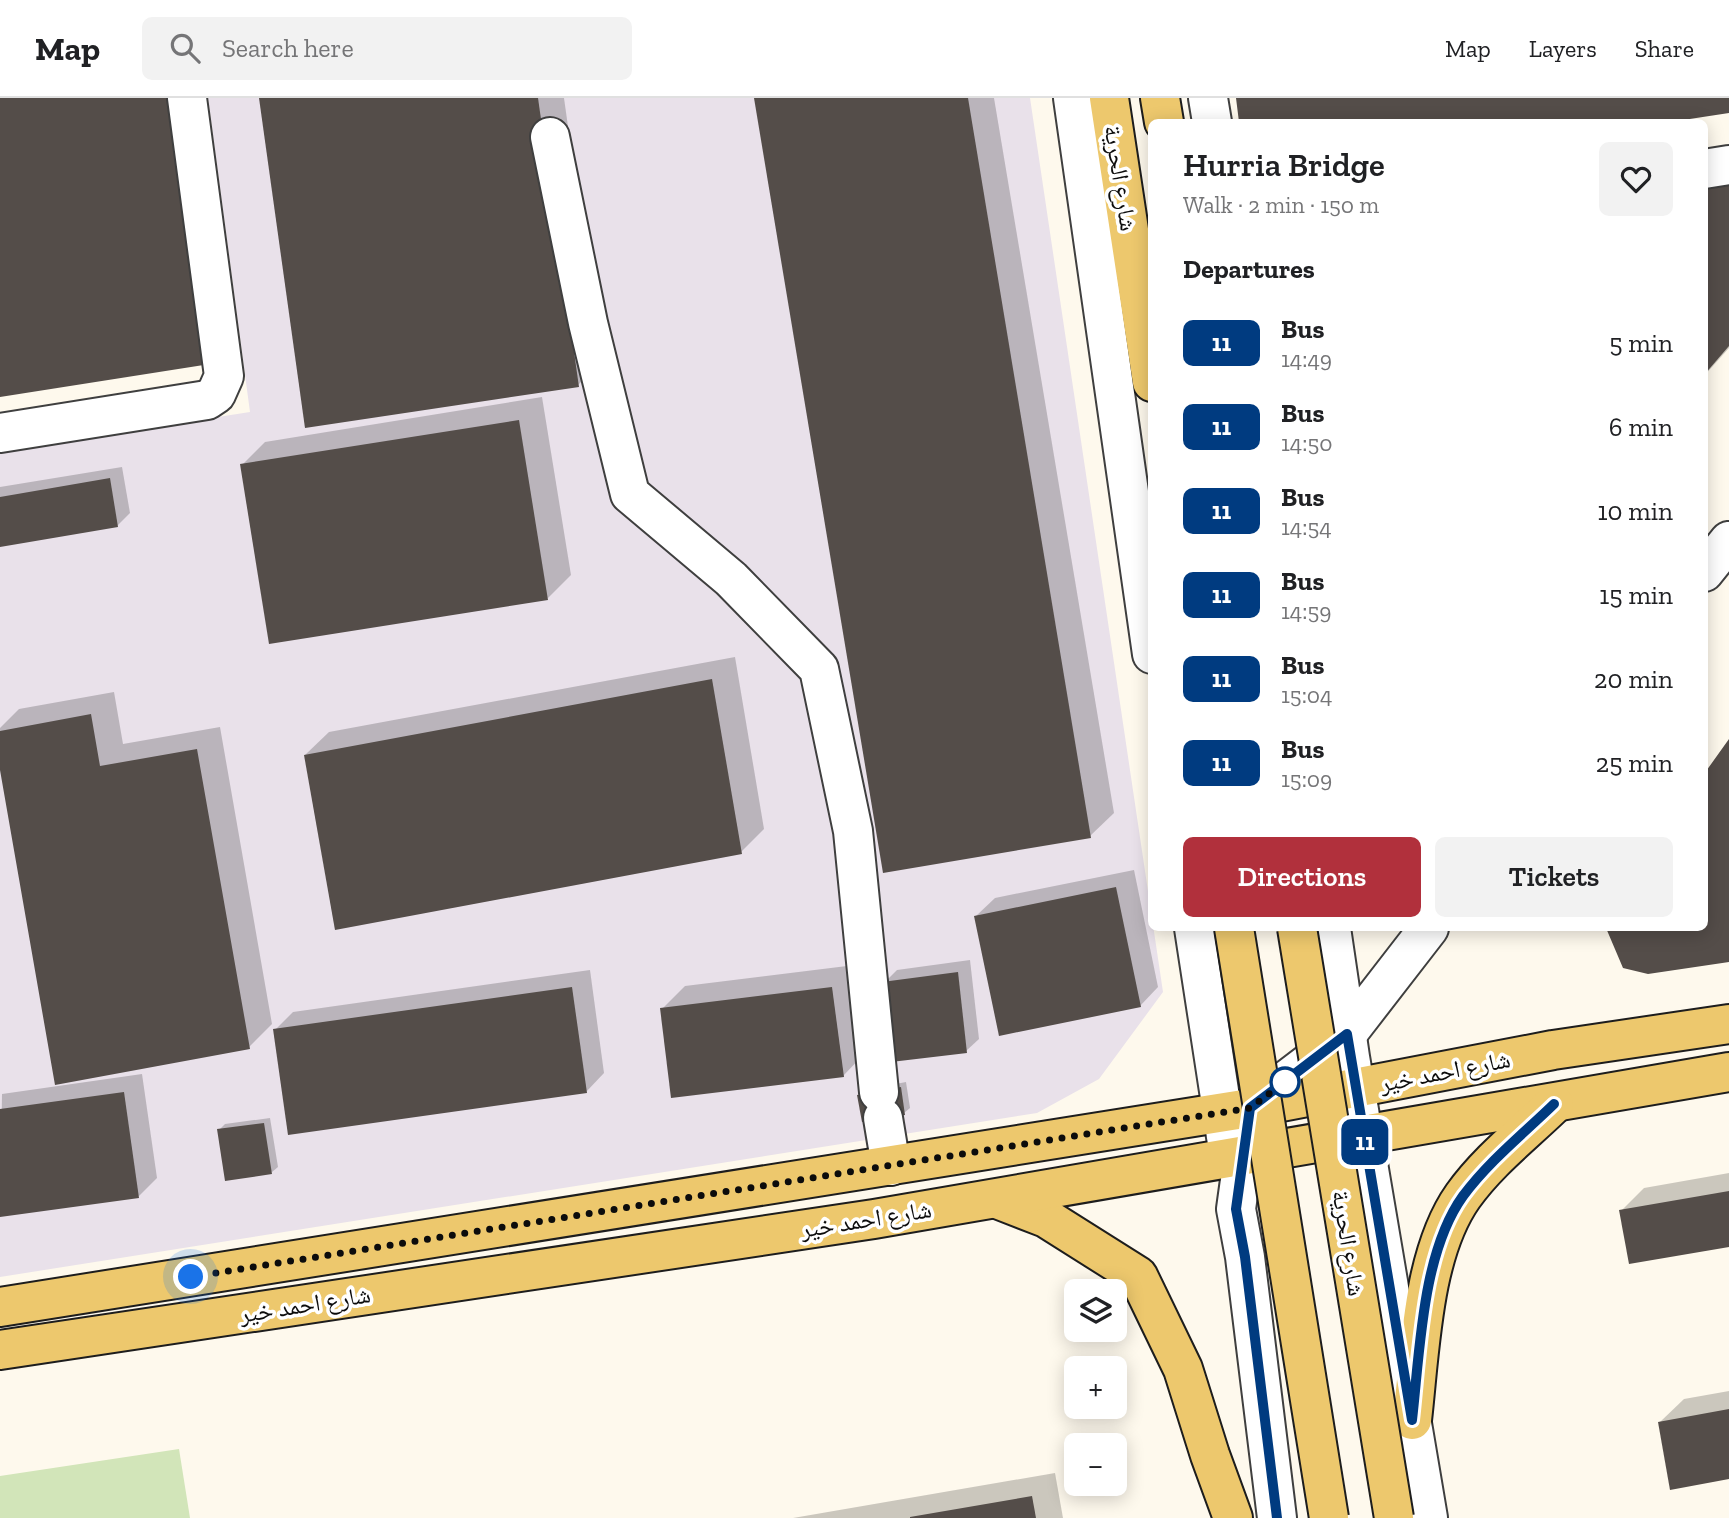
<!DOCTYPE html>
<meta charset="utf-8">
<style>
:root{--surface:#fff;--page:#f2f2f2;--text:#202124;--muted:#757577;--line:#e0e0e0;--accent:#b1303c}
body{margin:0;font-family:"Zilla Slab","Noto Naskh Arabic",serif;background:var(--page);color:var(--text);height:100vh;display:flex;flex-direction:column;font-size:26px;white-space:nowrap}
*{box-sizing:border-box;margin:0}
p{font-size:23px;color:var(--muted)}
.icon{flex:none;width:38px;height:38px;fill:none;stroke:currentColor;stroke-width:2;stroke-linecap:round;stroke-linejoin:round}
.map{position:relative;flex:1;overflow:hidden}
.drawer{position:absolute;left:1148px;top:21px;width:560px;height:812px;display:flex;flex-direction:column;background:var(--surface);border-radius:10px;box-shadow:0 4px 18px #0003}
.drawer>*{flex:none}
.badge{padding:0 14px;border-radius:10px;font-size:24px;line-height:46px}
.buttons{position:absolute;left:1064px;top:1181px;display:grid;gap:14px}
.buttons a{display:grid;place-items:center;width:63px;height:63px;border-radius:10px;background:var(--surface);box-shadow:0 4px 18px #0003;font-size:35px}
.you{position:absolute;width:35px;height:35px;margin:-18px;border:5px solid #fff;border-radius:50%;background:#1a73e8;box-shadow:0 0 0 10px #1a73e833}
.map>.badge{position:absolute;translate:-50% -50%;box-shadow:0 0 0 4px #fff}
h2{padding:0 35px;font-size:26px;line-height:63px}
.round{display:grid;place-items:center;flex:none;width:74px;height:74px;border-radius:10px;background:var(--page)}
.headline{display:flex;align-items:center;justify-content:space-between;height:119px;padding:0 35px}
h1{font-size:33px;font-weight:600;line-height:52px}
.action{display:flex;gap:14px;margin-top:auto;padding:14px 35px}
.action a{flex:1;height:80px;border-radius:10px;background:var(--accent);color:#fff;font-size:28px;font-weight:600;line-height:80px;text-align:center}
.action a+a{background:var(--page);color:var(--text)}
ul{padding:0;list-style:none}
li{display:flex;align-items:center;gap:21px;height:84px;padding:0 35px}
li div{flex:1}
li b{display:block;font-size:26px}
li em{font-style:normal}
li .badge{min-width:77px;font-weight:700;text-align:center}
header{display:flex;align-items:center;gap:42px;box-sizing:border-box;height:98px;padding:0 35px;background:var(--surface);border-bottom:2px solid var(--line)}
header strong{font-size:33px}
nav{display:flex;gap:38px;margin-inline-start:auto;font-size:24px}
.search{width:490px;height:63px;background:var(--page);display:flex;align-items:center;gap:18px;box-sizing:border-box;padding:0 24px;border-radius:10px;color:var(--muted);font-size:26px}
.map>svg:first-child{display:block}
.industrial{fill:#e9e1ea}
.green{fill:#d2e5b9}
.shadow{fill:#0003}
.building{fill:#544d49}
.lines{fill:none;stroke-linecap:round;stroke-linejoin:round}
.minor-casing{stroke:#3f3f3f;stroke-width:42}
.major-casing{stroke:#1d1d1d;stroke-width:42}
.minor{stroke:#fff;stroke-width:38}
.major{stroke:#edc86d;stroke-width:38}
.major-bridge-casing{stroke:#1d1d1d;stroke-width:42;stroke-linecap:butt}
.major-bridge{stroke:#edc86d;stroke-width:38}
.line-casing{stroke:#fff;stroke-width:16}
.line{stroke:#003b80;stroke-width:10}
.walk{stroke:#0c0c0c;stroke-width:7;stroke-dasharray:0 12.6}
.stop-dot{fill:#fff;stroke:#003b80;stroke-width:3.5}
.labels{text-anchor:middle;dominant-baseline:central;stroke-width:7;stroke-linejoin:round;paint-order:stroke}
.street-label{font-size:24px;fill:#0c0c0c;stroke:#fff}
</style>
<header>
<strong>Map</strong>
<div class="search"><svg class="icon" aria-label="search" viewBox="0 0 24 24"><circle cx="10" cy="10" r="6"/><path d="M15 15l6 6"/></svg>Search here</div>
<nav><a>Map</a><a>Layers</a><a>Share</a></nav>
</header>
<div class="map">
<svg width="1729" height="1420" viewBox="0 0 1729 1420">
<rect width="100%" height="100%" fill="#fef9ed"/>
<polygon class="industrial" points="208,0 1030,0 1163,894 1099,981 1037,1015 0,1179 0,353 250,314"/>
<polygon class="green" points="179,1351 190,1420 0,1420 0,1378"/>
<g class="shadow">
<polygon points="260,0 564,0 601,264 578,287"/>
<polygon points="756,0 994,0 1114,715 1090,738"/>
<polygon points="1237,0 1729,0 1729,14 1659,24 1241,24"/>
<polygon points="1729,67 1729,250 1704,278 1704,71"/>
<polygon points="542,299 571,477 548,500 242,367 265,344"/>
<polygon points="122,369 130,415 117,428 0,447 0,389"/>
<polygon points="735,559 764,731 741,754 305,657 329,634"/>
<polygon points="114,594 123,646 220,629 272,926 249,949 0,662 0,630 19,611"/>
<polygon points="1729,644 1729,862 1625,868 1608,830 1704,830"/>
<polygon points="1134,772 1158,889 1140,908 976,818 995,800"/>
<polygon points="970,862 979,941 966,953 884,885 897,872"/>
<polygon points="855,867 866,954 843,978 662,911 685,888"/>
<polygon points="590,872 604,975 586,994 275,932 293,914"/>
<polygon points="142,976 157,1080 139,1098 0,1118 2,996"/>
<polygon points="906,984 910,1010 904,1015 859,998 865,992"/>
<polygon points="270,1020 278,1069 272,1074 219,1032 225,1026"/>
<polygon points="1729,1075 1729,1147 1621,1113 1644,1090"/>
<polygon points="1729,1293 1729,1380 1660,1324 1684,1301"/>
<polygon points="1055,1375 1063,1420 793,1420"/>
</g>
<g class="building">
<polygon points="0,0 168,0 210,266 0,299"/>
<polygon points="259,0 538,0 579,289 305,330"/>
<polygon points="754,0 968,0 1091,740 883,775"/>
<polygon points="1236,0 1729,0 1729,15 1670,24 1239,24"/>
<polygon points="1729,86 1729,248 1704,277 1704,90"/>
<polygon points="519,322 548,502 269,546 240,366"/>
<polygon points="110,380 118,429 0,449 0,399"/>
<polygon points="712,581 742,756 335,832 304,657"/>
<polygon points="91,616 100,668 197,651 250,951 55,987 0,672 0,633"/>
<polygon points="1729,641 1729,864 1648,876 1623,870 1606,830 1704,830 1704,676"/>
<polygon points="1116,789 1141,909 999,938 974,818"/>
<polygon points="958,874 967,955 891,964 882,884"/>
<polygon points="572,889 587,995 288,1037 273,931"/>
<polygon points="832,889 844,979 671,1000 660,910"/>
<polygon points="901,989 905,1017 862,1024 857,997"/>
<polygon points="124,994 139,1100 0,1119 0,1011"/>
<polygon points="264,1025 272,1076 225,1083 217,1031"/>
<polygon points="1729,1093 1729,1149 1629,1166 1619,1112"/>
<polygon points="1729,1311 1729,1381 1670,1392 1658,1324"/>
<polygon points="1032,1398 1036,1420 910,1420 910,1419"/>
</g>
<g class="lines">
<defs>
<g id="minor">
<polyline points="1073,0 1152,556"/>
<polyline points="1208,0 1212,24"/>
<polyline points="550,39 588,225 630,396 731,481 819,571 853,733 879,994"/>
<polyline points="1704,71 1729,67"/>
<polyline points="0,335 207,302 216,296 224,278 187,0"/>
<polyline points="1704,474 1729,443"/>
<polyline points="1194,830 1227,1045"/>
<polyline points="1331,830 1350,959 1428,1420"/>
<polyline points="883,1020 891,1068"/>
<polyline points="1277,1420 1245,1159 1236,1111 1250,1010 1347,936 1429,830"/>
</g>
<g id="major">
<polyline points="1109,0 1152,284"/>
<polyline points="1160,0 1164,24"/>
<polyline points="997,1101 1046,1120 1138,1178 1183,1271 1210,1357 1233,1420"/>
<polyline points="0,1209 1250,1010 1553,952 1729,926"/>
<polyline points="0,1252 874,1121 1729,974"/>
<path d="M1412 1322C1420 1253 1422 1156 1463 1098 1488 1063 1523 1036 1554 1006"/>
</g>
</defs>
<use href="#minor" class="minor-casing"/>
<use href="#major" class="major-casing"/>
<use href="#minor" class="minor"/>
<use href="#major" class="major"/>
<defs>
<g id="major-bridge">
<polyline points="1234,830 1329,1420"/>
<polyline points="1297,830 1394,1420"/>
</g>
</defs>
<use href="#major-bridge" class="major-bridge-casing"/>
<use href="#major-bridge" class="major-bridge"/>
</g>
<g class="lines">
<defs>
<path id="line" d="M1277 1420 1245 1159 1236 1111 1250 1010 1347 936 1412 1322C1420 1253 1422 1155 1463 1098 1489 1063 1523 1036 1554 1006"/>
</defs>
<use href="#line" class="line-casing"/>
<use href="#line" class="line"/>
<polyline class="walk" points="191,1179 1250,1010 1285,984"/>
</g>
<circle class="stop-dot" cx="1285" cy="984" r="14"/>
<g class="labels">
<g class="street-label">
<text transform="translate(1121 80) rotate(81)">شارع الحرية</text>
<text transform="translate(1445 973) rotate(-11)">شارع احمد خير</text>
<text transform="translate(866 1121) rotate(-9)">شارع احمد خير</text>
<text transform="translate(1349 1145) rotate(81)">شارع الحرية</text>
<text transform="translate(305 1206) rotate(-9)">شارع احمد خير</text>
</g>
</g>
</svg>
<div class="buttons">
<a><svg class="icon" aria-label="layers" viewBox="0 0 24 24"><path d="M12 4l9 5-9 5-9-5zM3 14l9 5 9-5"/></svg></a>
<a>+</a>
<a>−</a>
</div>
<div class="you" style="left:191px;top:1179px"></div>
<b class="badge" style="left:1365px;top:1044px;background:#003b80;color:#fff">11</b>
<section class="drawer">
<div class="headline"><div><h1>Hurria Bridge</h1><p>Walk · 2 min · 150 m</p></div><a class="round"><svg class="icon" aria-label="heart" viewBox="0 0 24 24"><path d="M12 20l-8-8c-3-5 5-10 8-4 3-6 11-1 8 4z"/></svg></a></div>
<h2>Departures</h2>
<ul>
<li><span class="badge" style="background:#003b80;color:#fff">11</span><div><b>Bus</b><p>14:49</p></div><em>5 min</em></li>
<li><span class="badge" style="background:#003b80;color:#fff">11</span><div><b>Bus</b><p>14:50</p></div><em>6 min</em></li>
<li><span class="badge" style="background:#003b80;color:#fff">11</span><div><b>Bus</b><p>14:54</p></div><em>10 min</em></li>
<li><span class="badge" style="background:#003b80;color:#fff">11</span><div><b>Bus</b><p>14:59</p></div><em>15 min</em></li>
<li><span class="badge" style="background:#003b80;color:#fff">11</span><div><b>Bus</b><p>15:04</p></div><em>20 min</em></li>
<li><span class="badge" style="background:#003b80;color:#fff">11</span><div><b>Bus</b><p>15:09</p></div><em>25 min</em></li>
</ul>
<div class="action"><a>Directions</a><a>Tickets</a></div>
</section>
</div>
